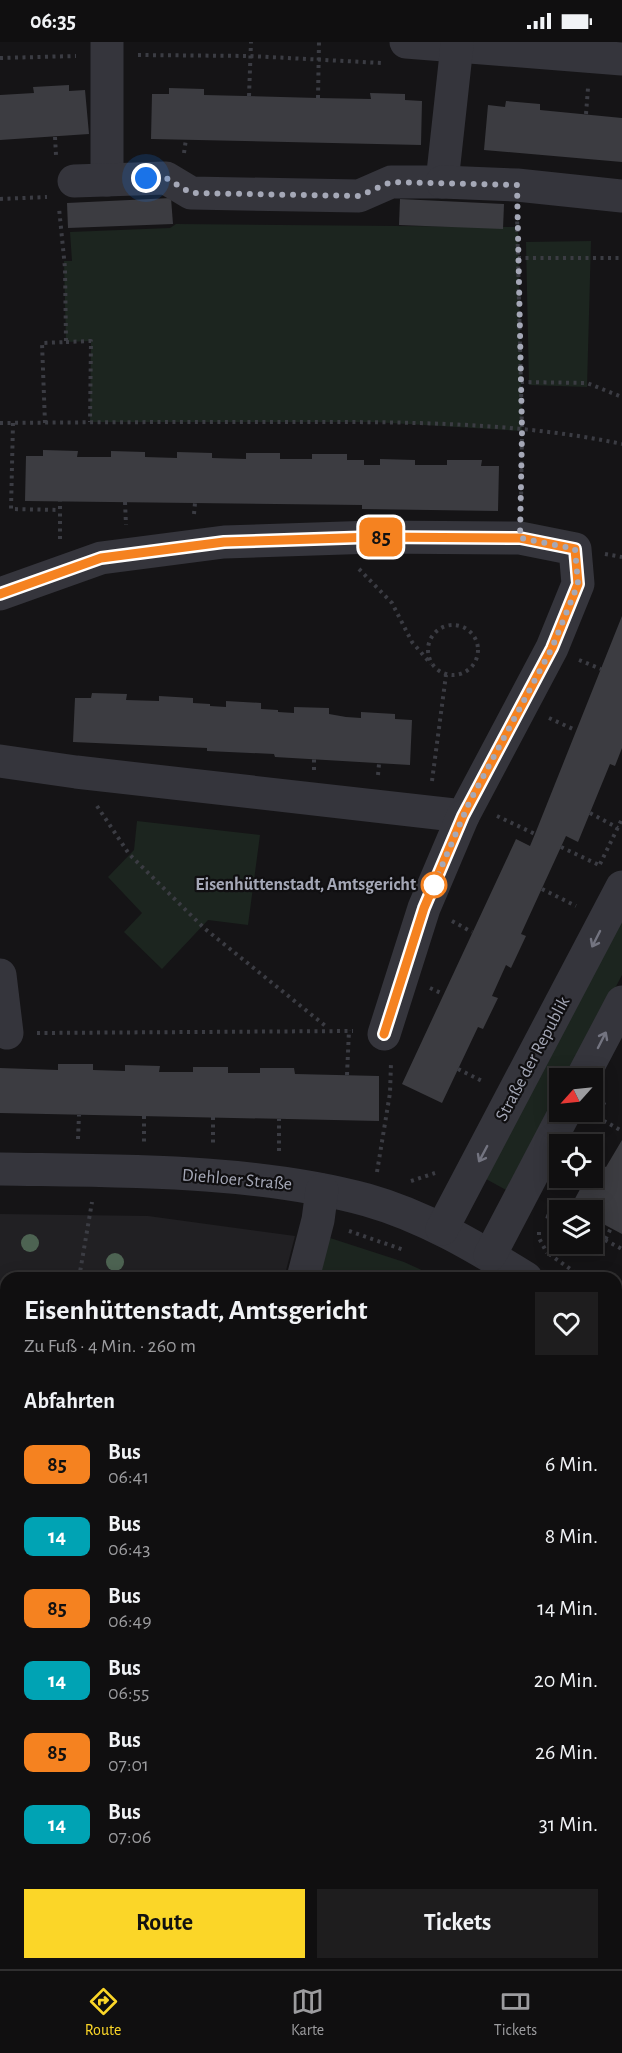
<!DOCTYPE html>
<html lang="de">
<meta charset="utf-8">
<style>
:root{--surface:#100f10;--page:#1e1d1e;--text:#f1f3f6;--muted:#9c9c9f;--line:#302f30;--accent:#fbd628}
body{margin:0;font-family:"Alegreya Sans",sans-serif;background:var(--page);color:var(--text);height:100vh;display:flex;flex-direction:column;font-size:22px;white-space:nowrap}
*{box-sizing:border-box;margin:0}
p{font-size:20px;color:var(--muted)}
.icon{flex:none;width:33px;height:33px;fill:none;stroke:currentColor;stroke-width:2;stroke-linecap:round;stroke-linejoin:round}
.map{position:relative;flex:1;overflow:hidden}
.side{position:absolute;left:0px;top:1230px;width:622px;height:698px;display:flex;flex-direction:column;background:var(--surface);border-radius:18px 18px 0 0;box-shadow:0 3px 15px #0003,0 0 0 2px var(--line)}
.side>*{flex:none}
.badge{padding:0 12px;border-radius:9px;font-size:21px;line-height:39px}
.needle{width:39px;rotate:243deg}
.fabs{position:absolute;left:549px;top:1026px;display:grid;gap:12px}
.fabs a{display:grid;place-items:center;width:54px;height:54px;border-radius:0px;background:var(--surface);box-shadow:0 3px 15px #0003,0 0 0 2px var(--line);font-size:30px}
.you{position:absolute;width:30px;height:30px;margin:-15px;border:4px solid #fff;border-radius:50%;background:#1a73e8;box-shadow:0 0 0 9px #1a73e833}
.map>.badge{position:absolute;translate:-50% -50%;box-shadow:0 0 0 3px #fff}
h2{padding:0 24px;font-size:22px;line-height:54px}
.round{display:grid;place-items:center;flex:none;width:63px;height:63px;border-radius:0px;background:var(--page)}
.overview{display:flex;align-items:center;justify-content:space-between;height:102px;padding:0 24px}
h1{font-size:28px;font-weight:700;line-height:45px}
.action{display:flex;gap:12px;margin-top:auto;padding:12px 24px}
.action a{flex:1;height:69px;border-radius:0px;background:var(--accent);color:#111;font-size:24px;font-weight:700;line-height:69px;text-align:center}
.action a+a{background:var(--page);color:var(--text)}
ul{padding:0;list-style:none}
li{display:flex;align-items:center;gap:18px;height:72px;padding:0 24px}
li div{flex:1}
li b{display:block;font-size:22px}
li em{font-style:normal}
li .badge{min-width:66px;font-weight:700;text-align:center}
.status{display:flex;justify-content:space-between;align-items:center;height:42px;padding:0 30px;background:var(--surface);direction:ltr}
.status svg{height:16px;fill:currentColor}
.dock{display:flex;justify-content:space-around;align-items:center;height:84px;border-top:2px solid var(--line);background:var(--surface);font-size:16px;color:var(--muted)}
.dock a{display:grid;justify-items:center;gap:3px}
.dock .on{color:var(--accent)}
.map>svg:first-child{display:block}
.built{fill:#212023}
.green{fill:#1c251f}
.building{fill:#3c3c41}
.lines{fill:none;stroke-linecap:round;stroke-linejoin:round}
.path{stroke:#3b3c43;stroke-width:4;stroke-dasharray:3 4.5;stroke-linecap:butt}
.minor{stroke:#35353c;stroke-width:33}
.tree{fill:#4d6352}
.oneway{stroke:#737480}
.line-casing{stroke:#fff;stroke-width:14}
.line{stroke:#f58220;stroke-width:9}
.walk{stroke:#a5a8b7;stroke-width:6;stroke-dasharray:0 10.8}
.stop-dot{fill:#fff;stroke:#f58220;stroke-width:3}
.labels{text-anchor:middle;dominant-baseline:central;stroke-width:4.5;stroke-linejoin:round;paint-order:stroke}
.stop-label{font-size:18px;font-weight:bold;fill:#a5a8b7;stroke:#100f11;text-anchor:end}
.street-label{font-size:18px;fill:#a5a8b7;stroke:#100f11}
</style>
<div class="status"><b>06:35</b><svg viewBox="0 0 49 12"><path d="M0 12V9h3v3zM5 12V6h3v6zM10 12V3h3v9zM15 12V0h3v12zM26 1h20v11H26zM47 4h2v5h-2z"/></svg></div>
<div class="map">
<svg width="622" height="1927" viewBox="0 0 622 1927">
<rect width="100%" height="100%" fill="#151416"/>
<g class="built">
<polygon points="0,1172 148,1174 295,1194 284,1236 6,1236 6,1922 128,1922 125,1927 0,1927"/>
<polygon points="622,1760 622,1872 617,1869 616,1768"/>
</g>
<g class="green">
<polygon points="176,182 518,185 522,389 375,380 90,380 91,299 66,300 64,219 72,219 70,190 170,186"/>
<polygon points="591,199 587,345 529,343 526,200"/>
<polygon points="137,779 260,793 248,883 208,878 162,927 124,890 142,871 108,835 134,808"/>
<polygon points="622,878 622,933 568,1036 560,1036 559,1052 508,1149 486,1137"/>
<polygon points="327,1195 404,1220 439,1236 309,1236"/>
<polygon points="616,1338 622,1341 622,1468 616,1465"/>
<polygon points="617,1874 622,1878 622,1927 127,1927 130,1922 616,1922"/>
</g>
<g class="building">
<polygon points="69,43 69,49 85,48 89,92 0,98 0,53 34,51 33,45"/>
<polygon points="169,46 204,47 204,53 318,56 371,57 370,51 405,52 405,58 422,59 421,103 151,97 152,52 169,52"/>
<polygon points="506,59 540,62 540,68 622,76 622,120 484,108 488,63 505,65"/>
<polygon points="171,156 173,182 68,186 67,161"/>
<polygon points="400,157 504,162 503,187 399,183"/>
<polygon points="43,408 78,409 77,415 111,415 111,409 145,410 145,415 177,416 177,410 212,411 212,416 246,417 246,411 280,411 280,417 312,417 312,412 347,412 347,418 364,418 364,423 380,423 380,417 415,418 415,423 447,423 447,418 482,418 481,424 499,424 498,469 362,467 362,463 25,459 26,414 43,414"/>
<polygon points="622,574 622,706 615,724 610,722 578,800 566,794 521,892 526,894 511,926 506,923 492,954 498,956 483,987 478,985 442,1061 402,1042 516,797 530,804 535,792"/>
<polygon points="92,651 127,652 126,658 159,659 159,654 193,656 193,661 210,662 210,664 226,665 226,659 261,661 261,667 278,668 278,670 294,671 294,665 329,666 329,672 346,675 361,676 361,670 395,672 395,677 412,678 410,723 275,715 274,712 207,709 207,706 73,700 75,656 91,656"/>
<polygon points="58,1022 93,1022 93,1028 125,1029 125,1023 160,1024 159,1030 193,1030 193,1025 228,1025 228,1031 260,1031 260,1026 294,1026 295,1032 379,1034 379,1079 0,1071 0,1026 58,1028"/>
<polygon points="622,1098 622,1192 592,1176 592,1168 579,1168 571,1164 586,1136 592,1136 594,1120 606,1125"/>
<rect x="0" y="1363" width="6" height="264"/>
<polygon points="616,1504 622,1507 622,1569 616,1566"/>
<polygon points="616,1604 622,1607 622,1672 616,1682"/>
</g>
<g class="lines">
<g class="path">
<polyline points="138,13 250,14 382,21"/>
<polyline points="0,16 76,14"/>
<polyline points="249,54 251,0"/>
<polyline points="318,56 319,0"/>
<polyline points="586,72 588,46"/>
<polyline points="55,95 56,113"/>
<polyline points="184,111 186,97"/>
<polyline points="0,157 47,155"/>
<polyline points="517,172 522,389 521,465"/>
<polyline points="518,216 622,216"/>
<polyline points="66,300 91,299 90,380"/>
<polyline points="521,340 587,341 622,355"/>
<path d="M0 381C96 380 191 380 287 380 398 380 513 379 622 402"/>
<polyline points="13,381 11,467 60,468"/>
<polyline points="45,381 42,301 66,300 65,226 59,166"/>
<polyline points="125,460 126,483"/>
<polyline points="194,472 195,461"/>
<polyline points="60,497 60,459"/>
<polyline points="605,512 622,515"/>
<polyline points="359,527 392,561 412,600 431,622"/>
<circle cx="453" cy="608" r="25"/>
<polyline points="579,618 601,627"/>
<polyline points="549,676 575,688"/>
<polyline points="314,728 314,716"/>
<polyline points="378,733 379,722"/>
<polyline points="432,739 446,633"/>
<polyline points="97,764 129,812 204,886 328,986"/>
<polyline points="590,771 618,786"/>
<polyline points="497,774 535,792"/>
<polyline points="561,805 599,823"/>
<polyline points="600,822 622,777"/>
<polyline points="542,847 576,864"/>
<polyline points="452,879 472,890"/>
<polyline points="430,946 443,952"/>
<polyline points="37,991 353,989"/>
<polyline points="458,1027 484,1040"/>
<polyline points="347,1033 349,988"/>
<polyline points="144,1074 144,1100"/>
<polyline points="213,1075 213,1102"/>
<polyline points="597,1075 622,1089"/>
<polyline points="596,1076 605,1059"/>
<polyline points="78,1097 79,1073"/>
<polyline points="279,1109 279,1077"/>
<polyline points="377,1130 390,1051 391,1021"/>
<polyline points="411,1139 435,1131"/>
<polyline points="546,1174 560,1179"/>
<polyline points="349,1189 404,1208"/>
<polyline points="539,1190 539,1196 547,1211"/>
<polyline points="592,1193 605,1198 611,1186"/>
<polyline points="605,1198 622,1207"/>
<polyline points="549,1212 583,1236"/>
<polyline points="79,1236 92,1160"/>
<polyline points="616,1323 622,1326"/>
<polyline points="0,1332 6,1333"/>
<polyline points="616,1470 622,1473"/>
<polyline points="0,1636 6,1636"/>
<polyline points="0,1891 6,1882"/>
</g>
<g class="minor">
<polyline points="107,0 107,138"/>
<polyline points="406,0 622,17"/>
<polyline points="74,139 166,136 191,151 359,154 391,140 442,140 457,3"/>
<polyline points="442,140 517,143 622,154"/>
<polyline points="0,552 101,516 224,500 374,495 520,496 575,507 578,542 552,606 463,774 76,730 0,719"/>
<polyline points="0,933 7,991"/>
<polyline points="384,992 424,866 463,774"/>
<polyline points="582,1036 622,960"/>
<path d="M0 1127C118 1129 253 1127 367 1158 424 1174 476 1205 526 1236"/>
<polyline points="442,1187 622,845"/>
<polyline points="490,1213 565,1070"/>
<polyline points="303,1236 318,1178 322,1148"/>
<polyline points="616,1276 622,1265"/>
<polyline points="616,1590 622,1592"/>
</g>
</g>
<g class="tree">
<circle cx="30" cy="1201" r="9"/>
<circle cx="115" cy="1220" r="9"/>
</g>
<defs><path id="oneway-shaft" d="M-6 0H5M1.5-3L5.5 0L1.5 3" fill="none" stroke-width="1.6" stroke-linecap="round" stroke-linejoin="round" transform="scale(1.5)"/></defs>
<g class="oneway">
<use href="#oneway-shaft" transform="translate(596 897) rotate(117)"/>
<use href="#oneway-shaft" transform="translate(602 998) rotate(-63)"/>
<use href="#oneway-shaft" transform="translate(483 1112) rotate(118)"/>
</g>
<g class="lines">
<defs>
<polyline id="line" points="0,552 101,516 224,500 374,495 520,496 575,507 578,542 552,606 463,774 424,866 384,992"/>
</defs>
<use href="#line" class="line-casing"/>
<use href="#line" class="line"/>
<polyline class="walk" points="146,136 166,136 191,151 359,154 391,140 517,143 522,389 520,496 575,507 578,542 552,606 469,761 432,847 434,843"/>
</g>
<circle class="stop-dot" cx="434" cy="843" r="12"/>
<g class="labels">
<g class="stop-label">
<text x="416" y="843">Eisenhüttenstadt, Amtsgericht</text>
</g>
<g class="street-label">
<text transform="translate(533 1017) rotate(-62)">Straße der Republik</text>
<text transform="translate(237 1138) rotate(5)">Diehloer Straße</text>
</g>
</g>
</svg>
<div class="fabs">
<a><svg class="needle" viewBox="-14 -14 28 28"><path d="M0-13l5 13h-10z" fill="#e53935"/><path d="M0 13l5-13h-10z" fill="#9c9c9f"/></svg></a>
<a><svg class="icon" aria-label="locate" viewBox="0 0 24 24"><circle cx="12" cy="12" r="6"/><path d="M12 2v4M12 18v4M2 12h4M18 12h4"/></svg></a>
<a><svg class="icon" aria-label="layers" viewBox="0 0 24 24"><path d="M12 4l9 5-9 5-9-5zM3 14l9 5 9-5"/></svg></a>
</div>
<div class="you" style="left:146px;top:136px"></div>
<b class="badge" style="left:381px;top:495px;background:#f58220;color:#111">85</b>
<section class="side">
<div class="overview"><div><h1>Eisenhüttenstadt, Amtsgericht</h1><p>Zu Fuß · 4 Min. · 260 m</p></div><a class="round"><svg class="icon" aria-label="heart" viewBox="0 0 24 24"><path d="M12 20l-8-8c-3-5 5-10 8-4 3-6 11-1 8 4z"/></svg></a></div>
<h2>Abfahrten</h2>
<ul>
<li><span class="badge" style="background:#f58220;color:#111">85</span><div><b>Bus</b><p>06:41</p></div><em>6 Min.</em></li>
<li><span class="badge" style="background:#00a3b4;color:#fff">14</span><div><b>Bus</b><p>06:43</p></div><em>8 Min.</em></li>
<li><span class="badge" style="background:#f58220;color:#111">85</span><div><b>Bus</b><p>06:49</p></div><em>14 Min.</em></li>
<li><span class="badge" style="background:#00a3b4;color:#fff">14</span><div><b>Bus</b><p>06:55</p></div><em>20 Min.</em></li>
<li><span class="badge" style="background:#f58220;color:#111">85</span><div><b>Bus</b><p>07:01</p></div><em>26 Min.</em></li>
<li><span class="badge" style="background:#00a3b4;color:#fff">14</span><div><b>Bus</b><p>07:06</p></div><em>31 Min.</em></li>
</ul>
<div class="action"><a>Route</a><a>Tickets</a></div>
</section>
</div>
<nav class="dock">
<a class="on"><svg class="icon" aria-label="directions" viewBox="0 0 24 24"><path d="M12 3l9 9-9 9-9-9zM9 14v-3h6M13 9l2 2-2 2"/></svg>Route</a>
<a><svg class="icon" aria-label="map" viewBox="0 0 24 24"><path d="M3 6l6-2 6 2 6-2v14l-6 2-6-2-6 2zM9 4v14M15 6v14"/></svg>Karte</a>
<a><svg class="icon" aria-label="tickets" viewBox="0 0 24 24"><path d="M3 7h18v10H3zM15 7v10"/></svg>Tickets</a>
</nav>
